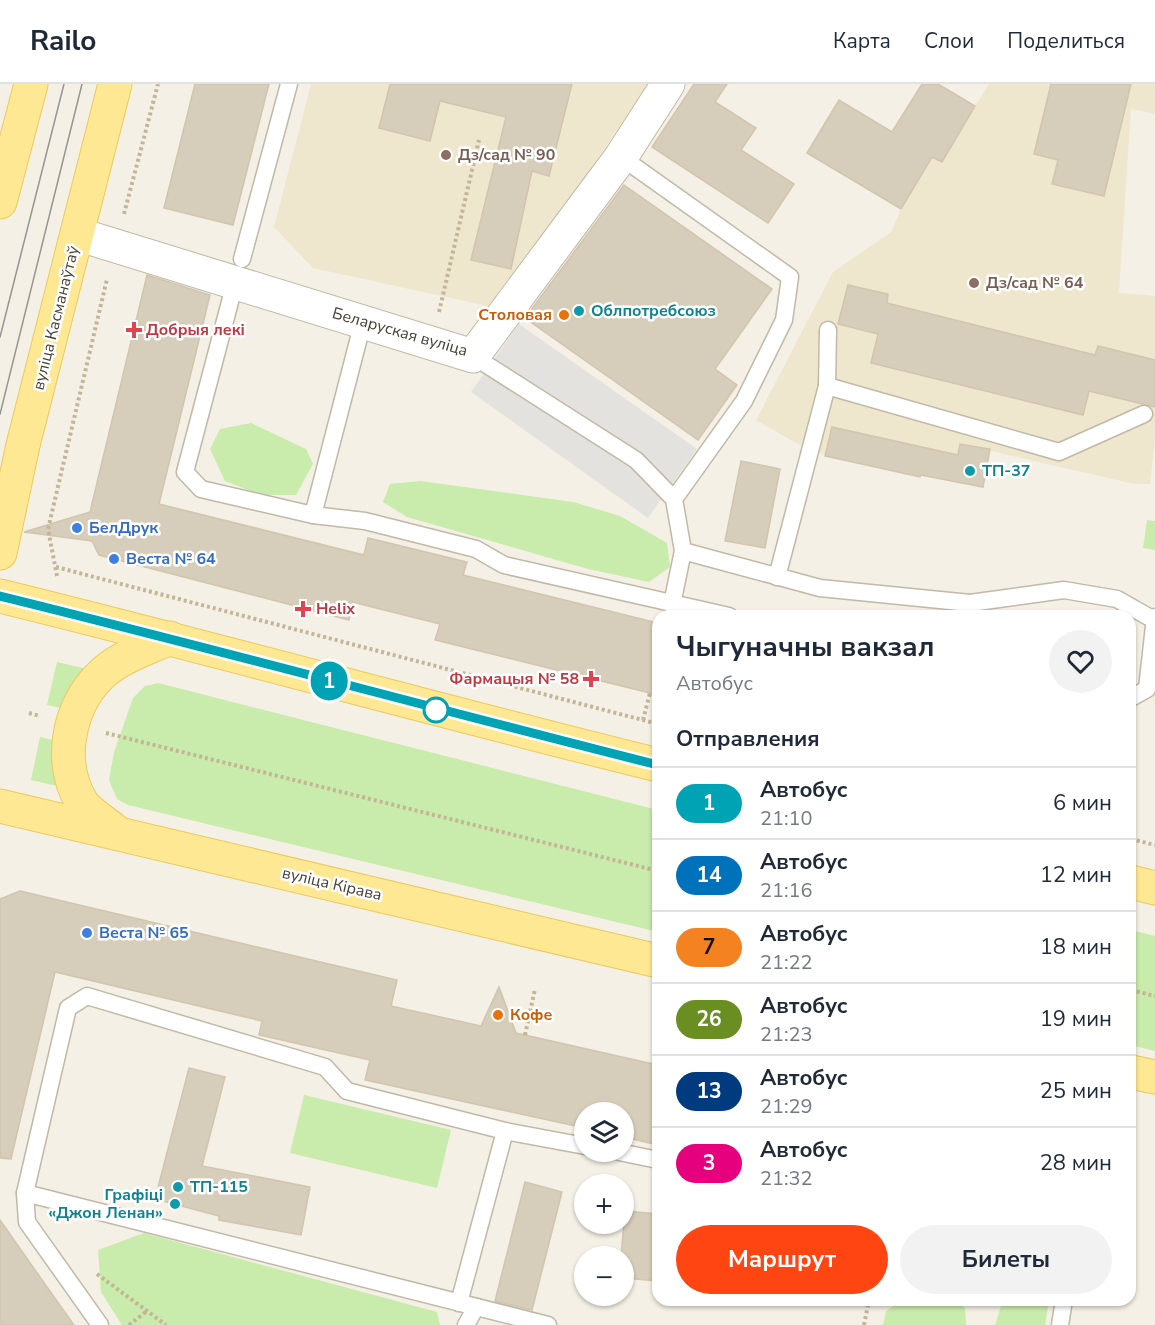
<!DOCTYPE html>
<html lang="ru">
<meta charset="utf-8">
<style>
:root{--surface:#fff;--page:#f2f2f3;--text:#1f2937;--muted:#747a83;--line:#e0e1e3;--accent:#ff4511}
body{margin:0;font-family:"Nunito Sans",sans-serif;background:var(--page);color:var(--text);height:100vh;display:flex;flex-direction:column;font-size:22px;white-space:nowrap}
*{box-sizing:border-box;margin:0}
p{font-size:20px;color:var(--muted)}
.icon{flex:none;width:33px;height:33px;fill:none;stroke:currentColor;stroke-width:2;stroke-linecap:round;stroke-linejoin:round}
.map{position:relative;flex:1;overflow:hidden}
.side{position:absolute;left:652px;top:526px;width:484px;height:696px;display:flex;flex-direction:column;background:var(--surface);border-radius:18px;box-shadow:0 2px 4px #0004}
.side>*{flex:none}
.badge{padding:0 12px;border-radius:20px;font-size:21px;line-height:39px}
.controls{position:absolute;left:574px;top:1018px;display:grid;gap:12px}
.controls a{display:grid;place-items:center;width:60px;height:60px;border-radius:50%;background:var(--surface);box-shadow:0 2px 4px #0004;font-size:30px}
.map>.badge{position:absolute;translate:-50% -50%;box-shadow:0 0 0 3px #fff}
h2{padding:0 24px;font-size:22px;line-height:54px}
.round{display:grid;place-items:center;flex:none;width:63px;height:63px;border-radius:32px;background:var(--page)}
.head{display:flex;align-items:center;justify-content:space-between;height:102px;padding:0 24px}
h1{font-size:28px;font-weight:700;line-height:45px}
.cta{display:flex;gap:12px;margin-top:auto;padding:12px 24px}
.cta a{flex:1;height:69px;border-radius:36px;background:var(--accent);color:#fff;font-size:24px;font-weight:700;line-height:69px;text-align:center}
.cta a+a{background:var(--page);color:var(--text)}
ul{padding:0;list-style:none}
li{display:flex;align-items:center;gap:18px;height:72px;padding:0 24px;border-top:2px solid var(--line)}
li div{flex:1}
li b{display:block;font-size:22px}
li em{font-style:normal}
li .badge{min-width:66px;font-weight:700;text-align:center}
header{display:flex;align-items:center;gap:36px;box-sizing:border-box;height:84px;padding:0 30px;background:var(--surface);border-bottom:2px solid var(--line)}
header strong{font-size:28px}
nav{display:flex;gap:33px;margin-inline-start:auto;font-size:21px}
.map>svg:first-child{display:block}
.education{fill:#eee7ce}
.green{fill:#c9ebab}
.parking{fill:#e4e2de}
.building{fill:#d6cdba;stroke:#d1c5ad;stroke-width:1.5}
.lines{fill:none;stroke-linecap:round;stroke-linejoin:round}
.service-casing{stroke:#c0b9a7;stroke-width:19}
.minor-casing{stroke:#c0b9a7;stroke-width:35}
.primary-casing{stroke:#eaca5c;stroke-width:35}
.path{stroke:#c2b697;stroke-width:4;stroke-dasharray:3 3;stroke-linecap:butt}
.service{stroke:#fff;stroke-width:16}
.minor{stroke:#fff;stroke-width:33}
.primary{stroke:#ffe893;stroke-width:33}
.tram{stroke:#959595;stroke-width:1.5}
.line-casing{stroke:#fff;stroke-width:14}
.line{stroke:#00a3b4;stroke-width:9}
.education-dot{fill:#8d6e63;stroke:#fff;stroke-width:2}
.culture-dot{fill:#0f9aa8;stroke:#fff;stroke-width:2}
.food-dot{fill:#e8710a;stroke:#fff;stroke-width:2}
.health-dot{fill:#e0444e;stroke:#fff;stroke-width:2}
.shop-dot{fill:#3f7fe0;stroke:#fff;stroke-width:2}
.stop-dot{fill:#fff;stroke:#00a3b4;stroke-width:3}
.labels{text-anchor:middle;dominant-baseline:central;stroke-width:5;stroke-linejoin:round;paint-order:stroke}
.education-label{font-size:16px;font-weight:bold;fill:#785e54;stroke:#fff;text-anchor:start}
.culture-label{font-size:16px;font-weight:bold;fill:#0d838f;stroke:#fff;text-anchor:start}
.food-label{font-size:16px;font-weight:bold;fill:#c56008;stroke:#fff;text-anchor:end}
.street-label{font-size:16px;fill:#464134;stroke:#fff}
.health-label{font-size:16px;font-weight:bold;fill:#be3a42;stroke:#fff;text-anchor:start}
.shop-label{font-size:16px;font-weight:bold;fill:#366cbe;stroke:#fff;text-anchor:start}
</style>
<header>
<strong>Railo</strong>
<nav><a>Карта</a><a>Слои</a><a>Поделиться</a></nav>
</header>
<div class="map">
<svg width="1155" height="1241" viewBox="0 0 1155 1241">
<rect width="100%" height="100%" fill="#f4f0e5"/>
<g class="education">
<polygon points="311,0 648,0 496,224 313,184 274,143"/>
<polygon points="989,0 1155,0 1155,30 1131,25 1119,209 1155,212 1155,355 1150,400 1134,400 961,360 957,376 920,393 810,367 756,336 833,188 891,148 901,125 932,73 942,77"/>
</g>
<g class="green">
<polygon points="251,339 306,365 313,380 296,411 261,411 225,397 210,365 220,345"/>
<polygon points="420,397 573,418 620,432 667,459 670,483 649,498 588,485 407,433 383,418 390,400"/>
<polygon points="1147,436 1155,437 1155,466 1143,464"/>
<polygon points="57,578 87,585 66,625 47,621"/>
<polygon points="158,599 658,726 658,848 128,721 117,715 109,696 114,668 133,614 145,602"/>
<polygon points="40,653 59,658 61,703 31,696"/>
<polygon points="1131,846 1155,852 1155,967 1131,961"/>
<polygon points="304,1011 451,1046 437,1104 290,1069"/>
<polygon points="144,1149 437,1228 440,1241 122,1241 101,1208 98,1166"/>
<polygon points="1003,1216 1049,1217 1045,1241 995,1241"/>
<polygon points="901,1217 953,1217 965,1224 966,1241 883,1241 886,1227"/>
</g>
<polygon class="parking" points="519,240 697,365 648,434 471,308"/>
<g class="building">
<polygon points="195,0 269,0 233,141 164,124"/>
<polygon points="390,0 572,0 549,92 532,87 511,185 471,176 506,33 440,17 430,57 379,44"/>
<polygon points="694,0 727,0 715,18 756,44 741,66 794,100 768,139 652,63"/>
<polygon points="922,0 938,0 975,22 942,78 932,73 901,125 807,69 839,16 892,48"/>
<polygon points="1051,0 1131,0 1104,112 1052,100 1058,76 1034,70"/>
<polygon points="624,101 772,205 715,285 737,301 698,356 525,234"/>
<polygon points="147,191 210,211 159,420 364,471 368,454 467,478 463,491 658,539 658,611 435,556 440,540 352,518 349,536 99,471 92,457 24,448 90,428"/>
<polygon points="848,201 888,210 887,219 1095,271 1098,262 1155,276 1155,323 1089,307 1083,331 871,279 878,250 838,240"/>
<polygon points="832,343 958,371 960,360 990,365 983,403 921,391 920,393 825,372"/>
<polygon points="741,377 780,385 765,464 725,457"/>
<polygon points="20,807 397,896 391,922 481,942 499,903 516,949 658,981 658,1061 624,1053 624,1029 585,1029 585,1044 365,996 370,976 259,951 262,937 55,888 11,1075 0,1074 0,815"/>
<polygon points="189,984 225,993 202,1082 310,1103 301,1151 219,1136 219,1132 155,1115"/>
<polygon points="525,1098 562,1108 532,1226 495,1217"/>
<polygon points="625,1127 658,1130 658,1197 624,1194 624,1173 621,1173"/>
<polygon points="0,1136 54,1213 74,1241 0,1241"/>
</g>
<g class="lines">
<defs>
<g id="service">
<polyline points="621,73 790,193 784,236 744,317 674,415"/>
<polyline points="242,175 289,0"/>
<polyline points="235,199 185,388 201,405 313,431 365,437 476,465 504,481 729,532"/>
<polyline points="473,272 636,376 674,415 683,467 672,520"/>
<polyline points="827,302 1059,368 1144,330"/>
<polyline points="313,431 363,238"/>
<polyline points="683,467 820,504 970,519"/>
<polyline points="777,493 827,302 828,246"/>
<polyline points="971,532 970,519 1064,506 1117,515 1154,536"/>
<polyline points="1131,614 1147,605 1155,533"/>
<polyline points="619,1068 658,1076"/>
<polyline points="25,1109 548,1241"/>
<polyline points="459,1219 505,1047"/>
<polyline points="100,1241 27,1138 25,1109 68,924 87,912 325,983 347,1007 505,1047 585,1062"/>
<polyline points="466,1241 476,1223"/>
<polyline points="1060,1241 1064,1216"/>
</g>
<polyline id="minor" points="77,150 473,272 621,73 668,0"/>
<g id="primary">
<polyline points="0,118 31,0"/>
<polyline points="0,469 23,361 115,0"/>
<path d="M0 512C220 566 438 627 658 681"/>
<polyline points="0,722 658,877"/>
<path d="M115 747C105 738 87 728 81 717 56 674 70 614 109 584 126 571 151 563 170 554"/>
<polyline points="1131,798 1155,804"/>
<polyline points="1131,988 1155,993"/>
</g>
</defs>
<use href="#service" class="service-casing"/>
<use href="#minor" class="minor-casing"/>
<use href="#primary" class="primary-casing"/>
<g class="path">
<polyline points="124,130 158,0"/>
<polyline points="439,228 479,56"/>
<polyline points="56,483 658,640"/>
<polyline points="57,492 48,445 107,195"/>
<polyline points="29,629 40,632"/>
<polyline points="643,636 650,609"/>
<polyline points="106,649 658,787"/>
<polyline points="1131,755 1155,761"/>
<polyline points="1131,906 1155,912"/>
<polyline points="525,951 535,905"/>
<polyline points="97,1190 166,1241"/>
<polyline points="129,1241 147,1227"/>
<polyline points="864,1241 869,1216"/>
</g>
<use href="#service" class="service"/>
<use href="#minor" class="minor"/>
<use href="#primary" class="primary"/>
<g class="tram">
<polyline points="0,253 64,0"/>
<polyline points="0,330 82,0"/>
</g>
</g>
<g class="lines">
<defs>
<path id="line" d="M0 512C220 566 439 626 658 681"/>
</defs>
<use href="#line" class="line-casing"/>
<use href="#line" class="line"/>
</g>
<g class="education-dot">
<circle cx="446" cy="71" r="6"/>
<circle cx="974" cy="199" r="6"/>
</g>
<g class="culture-dot">
<circle cx="579" cy="227" r="6"/>
<circle cx="970" cy="387" r="6"/>
<circle cx="178" cy="1103" r="6"/>
<circle cx="175" cy="1120" r="6"/>
</g>
<g class="food-dot">
<circle cx="564" cy="231" r="6"/>
<circle cx="498" cy="931" r="6"/>
</g>
<g class="health-dot">
<path d="M131 237h6v6h6v6h-6v6h-6v-6h-6v-6h6z"/>
<path d="M300 516h6v6h6v6h-6v6h-6v-6h-6v-6h6z"/>
<path d="M588 586h6v6h6v6h-6v6h-6v-6h-6v-6h6z"/>
</g>
<g class="shop-dot">
<circle cx="77" cy="444" r="6"/>
<circle cx="114" cy="475" r="6"/>
<circle cx="87" cy="849" r="6"/>
</g>
<circle class="stop-dot" cx="436" cy="626" r="12"/>
<g class="labels">
<g class="education-label">
<text x="458" y="71">Дз/сад № 90</text>
<text x="986" y="199">Дз/сад № 64</text>
</g>
<g class="culture-label">
<text x="591" y="227">Облпотребсоюз</text>
<text x="982" y="387">ТП-37</text>
<text x="190" y="1103">ТП-115</text>
<text x="163" y="1111" text-anchor="end">Графіці<tspan x="163" dy="18">«Джон Ленан»</tspan></text>
</g>
<g class="food-label">
<text x="552" y="231">Столовая</text>
<text x="510" y="931" text-anchor="start">Кофе</text>
</g>
<g class="street-label">
<text transform="translate(56 234) rotate(-76)">вуліца Касманаўтаў</text>
<text transform="translate(400 248) rotate(16)">Беларуская вуліца</text>
<text transform="translate(332 800) rotate(13)">вуліца Кірава</text>
</g>
<g class="health-label">
<text x="146" y="246">Добрыя лекі</text>
<text x="316" y="525">Helix</text>
<text x="579" y="595" text-anchor="end">Фармацыя № 58</text>
</g>
<g class="shop-label">
<text x="89" y="444">БелДрук</text>
<text x="126" y="475">Веста № 64</text>
<text x="99" y="849">Веста № 65</text>
</g>
</g>
</svg>
<div class="controls">
<a><svg class="icon" aria-label="layers" viewBox="0 0 24 24"><path d="M12 4l9 5-9 5-9-5zM3 14l9 5 9-5"/></svg></a>
<a>+</a>
<a>−</a>
</div>
<b class="badge" style="left:329px;top:597px;background:#00a3b4;color:#fff">1</b>
<section class="side">
<div class="head"><div><h1>Чыгуначны вакзал</h1><p>Автобус</p></div><a class="round"><svg class="icon" aria-label="heart" viewBox="0 0 24 24"><path d="M12 20l-8-8c-3-5 5-10 8-4 3-6 11-1 8 4z"/></svg></a></div>
<h2>Отправления</h2>
<ul>
<li><span class="badge" style="background:#00a3b4;color:#fff">1</span><div><b>Автобус</b><p>21:10</p></div><em>6 мин</em></li>
<li><span class="badge" style="background:#0072bc;color:#fff">14</span><div><b>Автобус</b><p>21:16</p></div><em>12 мин</em></li>
<li><span class="badge" style="background:#f58220;color:#111">7</span><div><b>Автобус</b><p>21:22</p></div><em>18 мин</em></li>
<li><span class="badge" style="background:#6b8e23;color:#fff">26</span><div><b>Автобус</b><p>21:23</p></div><em>19 мин</em></li>
<li><span class="badge" style="background:#003b80;color:#fff">13</span><div><b>Автобус</b><p>21:29</p></div><em>25 мин</em></li>
<li><span class="badge" style="background:#e6007e;color:#fff">3</span><div><b>Автобус</b><p>21:32</p></div><em>28 мин</em></li>
</ul>
<div class="cta"><a>Маршрут</a><a>Билеты</a></div>
</section>
</div>
